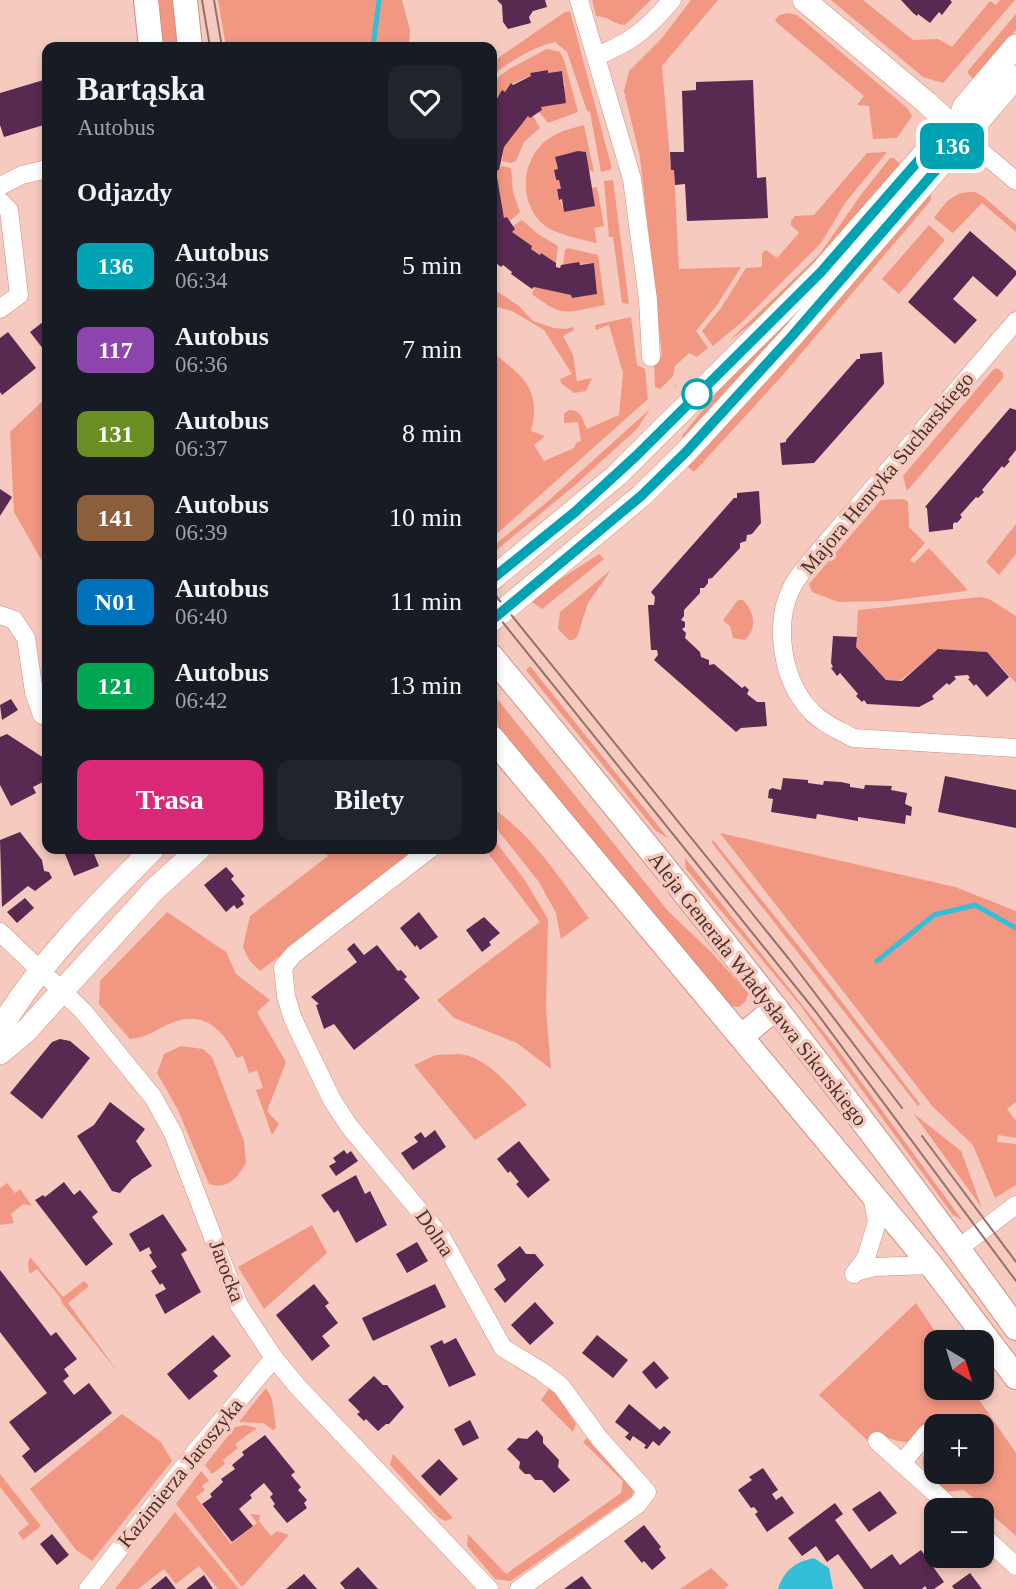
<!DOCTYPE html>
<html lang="pl">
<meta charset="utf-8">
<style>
:root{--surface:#171b24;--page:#20242c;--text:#f1f3f6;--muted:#9ea1a6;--accent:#db2777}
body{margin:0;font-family:Georgia,serif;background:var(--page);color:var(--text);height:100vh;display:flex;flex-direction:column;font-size:26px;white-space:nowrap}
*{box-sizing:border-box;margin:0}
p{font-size:23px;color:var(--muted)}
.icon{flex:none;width:38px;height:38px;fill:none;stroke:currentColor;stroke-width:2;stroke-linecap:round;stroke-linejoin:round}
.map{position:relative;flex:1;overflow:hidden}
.drawer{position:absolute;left:42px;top:42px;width:455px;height:812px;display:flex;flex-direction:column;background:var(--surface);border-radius:14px;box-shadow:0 4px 10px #0003}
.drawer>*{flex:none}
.badge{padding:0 14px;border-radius:10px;font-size:24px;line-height:46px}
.needle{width:46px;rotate:142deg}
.buttons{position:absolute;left:924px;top:1330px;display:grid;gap:14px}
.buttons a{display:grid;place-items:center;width:70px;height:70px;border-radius:14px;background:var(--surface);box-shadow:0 4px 10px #0003;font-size:35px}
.map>.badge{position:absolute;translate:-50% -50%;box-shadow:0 0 0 4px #fff}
h2{padding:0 35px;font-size:26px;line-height:63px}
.round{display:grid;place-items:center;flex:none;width:74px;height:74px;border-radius:14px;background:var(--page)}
.overview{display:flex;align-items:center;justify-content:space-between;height:119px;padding:0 35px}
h1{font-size:33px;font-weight:600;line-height:52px}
.action{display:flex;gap:14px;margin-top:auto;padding:14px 35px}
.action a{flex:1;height:80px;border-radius:14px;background:var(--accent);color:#fff;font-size:28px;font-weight:600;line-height:80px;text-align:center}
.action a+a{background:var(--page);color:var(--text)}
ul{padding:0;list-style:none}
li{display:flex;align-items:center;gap:21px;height:84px;padding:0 35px}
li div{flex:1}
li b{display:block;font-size:26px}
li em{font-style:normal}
li .badge{min-width:77px;font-weight:700;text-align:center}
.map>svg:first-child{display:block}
.green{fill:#f19782;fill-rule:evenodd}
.water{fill:#35bed8}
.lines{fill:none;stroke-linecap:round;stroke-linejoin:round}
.stream{stroke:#35bed8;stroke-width:5}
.building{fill:#582951}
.minor-casing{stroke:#d48d7d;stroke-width:19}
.tertiary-casing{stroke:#d48d7d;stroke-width:24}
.secondary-casing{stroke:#d48d7d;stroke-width:26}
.minor{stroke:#fff;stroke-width:18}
.tertiary{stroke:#fff;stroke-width:23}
.secondary{stroke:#fff;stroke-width:24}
.tram{stroke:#957169;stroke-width:2}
.line-casing{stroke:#fff;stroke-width:16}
.line{stroke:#00a3b4;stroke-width:10}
.stop-dot{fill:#fff;stroke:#00a3b4;stroke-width:3.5}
.labels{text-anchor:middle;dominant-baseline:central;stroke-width:7;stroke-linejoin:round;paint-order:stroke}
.street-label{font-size:21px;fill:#4e312a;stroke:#f7cabf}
</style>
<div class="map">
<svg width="1016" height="1589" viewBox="0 0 1016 1589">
<rect width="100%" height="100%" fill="#f7cabf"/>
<g class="green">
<polygon points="159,0 173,0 178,47 163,47"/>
<polygon points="218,0 402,0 410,30 409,47 226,47"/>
<path d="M592 0H651L625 25C614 25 609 16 596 16Z"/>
<polygon points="691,0 718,0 662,66 671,170 674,170 679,269 741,267 717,305 696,331 708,348 697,357 689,353 675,366 673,376 660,389 655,387 654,358 662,356 640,157 624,91 629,71 662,38"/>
<polygon points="831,0 863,0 913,40 938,39 952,47 990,1 996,5 1000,0 1015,0 943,83 923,77"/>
<path d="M570 11 612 169 601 172 590 112 587 111 567 52 555 42C530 48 512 61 492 75V62L565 12Z"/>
<polygon points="787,13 797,15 907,108 912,116 897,138 873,139 869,106 857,105 864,96 775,21 779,15"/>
<polygon points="1016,14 1016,30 973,79 967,72"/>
<polygon points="547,49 560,52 564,60 578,112 548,123 539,112 542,110 541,107 565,86 562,71 548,73 547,70 530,73 531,76 511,84 505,92 502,91 492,106 492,82 509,69"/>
<polygon points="528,116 533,116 540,128 524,142 516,161 511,163 502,161 504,147"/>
<path d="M584 125 594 172 589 170 586 152 555 157 558 169 554 170 555 180H559L561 189 557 190 564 212 595 206 592 188 597 187 604 226 594 228 597 243C583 240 555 234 544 225 516 201 521 154 553 136 562 130 574 128 584 125Z"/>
<polygon points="887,152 845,203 821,243 743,321 713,346 702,331 721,308 746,268 762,267 762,253 766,250 777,258 799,233 791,225 791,221 795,216 814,215 867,153"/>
<path d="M890 158H894L901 165C848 226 797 293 730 340L819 255 860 196Z"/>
<polygon points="501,166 511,168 513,192 520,212 510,221 507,217 504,218 496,171 499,170"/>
<polygon points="613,180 629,304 622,303 613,237 609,237 604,181"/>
<polygon points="930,190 931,200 782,376 694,472 687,466 776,371"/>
<path d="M975 192 984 197 1016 225V232L982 203 953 233 934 218C946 202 953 191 975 192Z"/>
<polygon points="522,220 538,234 558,246 556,263 531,249 532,246 512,232 515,229 513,226"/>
<polygon points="929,225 945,240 899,294 882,279"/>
<path d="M568 248 598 255 605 305C566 312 565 319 532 294L535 287 571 295 572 298 597 294 594 263 563 265 565 250Z"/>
<polygon points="492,288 519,306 533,321 554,328 566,329 572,327 574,330 563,336 573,355 577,381 592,378 586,391 574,393 561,383 560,379 572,374 544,330 512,311 493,306 492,311"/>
<polygon points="794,314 795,316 684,439 682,436 726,381"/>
<path d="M631 317 637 365 645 369 648 399 492 538V352C522 376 542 388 531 431L545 436 534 445 544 461 574 448 576 443 581 441 578 422 564 423V414L569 410C582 410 582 419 587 429L619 415 623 373 609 325 596 330 595 325Z"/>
<polygon points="997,368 1003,373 1003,378 907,491 903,476 993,370"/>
<polygon points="47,397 47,570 14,512 10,432"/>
<polygon points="650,409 637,429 574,486 493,553 492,547 547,502"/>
<polygon points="904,499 908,502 909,527 925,543 910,560 914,563 929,548 967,589 966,591 888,601 838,602 812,592 809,584 881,500"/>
<polygon points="1016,524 1016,554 999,575 986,562"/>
<polygon points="599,554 604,559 542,609 532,602 551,585"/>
<polygon points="611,570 588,603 577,637 573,640 569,640 558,629 560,612"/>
<polygon points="981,597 989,599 1016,616 1016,683 987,652 939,649 901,680 886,680 856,647 858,610"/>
<path d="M738 600H743C754 612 758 628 745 640L733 638 730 626 723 620Z"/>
<polygon points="530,666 668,838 656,831 526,670"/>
<polygon points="494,695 668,911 713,954 748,993 746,1001 739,1007 731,1006 492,718 492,697"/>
<path d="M492 808C533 835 560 879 589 918L561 939 556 913 539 882 492 823Z"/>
<polygon points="720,833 955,887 1016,911 1016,1102 1007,1109 1016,1121 1016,1138 998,1135 997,1142 1016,1144 1016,1185 995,1198 973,1145 933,1107"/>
<polygon points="492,837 524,879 548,919 546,1009 551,1069 517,1043 454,1018 437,1000 540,922 485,849 492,849"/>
<polygon points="713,840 806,955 920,1104 918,1106 712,843"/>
<polygon points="323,849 420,849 260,971 249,960 243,947 250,916 328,856"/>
<polygon points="685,858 835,1046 962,1220 953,1215 800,1005 686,869"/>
<path d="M167 912 226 952 236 974 270 1000 257 1012 286 1062 267 1111 279 1124 272 1135 256 1090 263 1088 257 1070 249 1073 243 1056 237 1058C224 1031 205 1009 171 1023 157 1029 146 1038 130 1039L99 1004 100 981Z"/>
<path d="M181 1046 203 1049 212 1057 244 1141 246 1163C237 1178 228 1190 209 1184L178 1110 157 1073 164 1054Z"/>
<path d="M460 1054C488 1058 509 1085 527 1105L475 1140 414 1065 436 1055Z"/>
<polygon points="913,1113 961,1151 982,1208"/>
<polygon points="7,1183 15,1193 20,1189 32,1206 23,1204 11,1214 14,1223 0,1225 0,1188"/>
<polygon points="312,1225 327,1253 264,1309 238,1267"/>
<polygon points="30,1257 63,1297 84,1281 89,1286 68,1303 118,1372 62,1303 60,1297 37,1269 31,1273 29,1272 28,1263"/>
<path d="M916 1303 942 1342H936V1388H971L1016 1453V1536L964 1490 946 1492C922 1472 914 1465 934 1437 911 1442 901 1446 879 1433L869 1442 819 1395ZM936 1426H982V1472H936Z"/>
<polygon points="551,1386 576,1424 573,1432 541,1400"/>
<polygon points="266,1388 272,1399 276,1428 273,1430 263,1423 239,1422"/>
<polygon points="122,1414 161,1442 172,1461 92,1561 76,1550 30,1489"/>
<polygon points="245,1425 257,1428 235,1444 238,1448 223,1460 225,1464 212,1474 205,1465 235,1427"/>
<polygon points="587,1438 635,1487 632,1496 511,1581 495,1579 467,1546 468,1534 506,1574 621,1493 623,1481 583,1442"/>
<polygon points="393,1454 453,1518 445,1521 438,1517 390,1465"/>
<polygon points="201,1471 209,1481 202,1486 205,1490 196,1497 231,1544 257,1523 250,1514 260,1515 259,1521 271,1536 277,1531 289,1535 242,1587 176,1504"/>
<polygon points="0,1474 41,1526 23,1540 18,1533 29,1524 0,1487"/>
<polygon points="175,1512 239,1589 218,1589 199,1566 176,1584 164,1569 138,1589 115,1589"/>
<polygon points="711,1568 729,1585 724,1589 680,1589"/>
</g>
<path class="water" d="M814 1558 829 1568 833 1589H778C784 1570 795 1562 814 1558Z"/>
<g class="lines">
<g class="stream">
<polyline points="373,47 379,0"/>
<polyline points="877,961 934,915 975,905 1016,928"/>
</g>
</g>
<g class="building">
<polygon points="497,0 545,0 547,7 533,11 529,17 531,23 508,29 503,22 502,5"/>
<polygon points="901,0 950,0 952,2 942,15 939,12 930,23 918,14 917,16 913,13"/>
<polygon points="548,70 548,73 562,71 566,103 541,107 542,110 530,118 528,116 504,147 499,170 496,171 504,218 507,217 515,229 512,232 532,246 531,249 540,255 541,253 556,263 556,267 560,268 561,265 579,262 580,265 594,263 597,294 572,298 571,295 534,287 532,289 511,274 512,272 503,265 501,267 492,260 492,107 502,90 505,92 511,83 513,85 531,76 530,73"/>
<polygon points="47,79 47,124 4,137 0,125 0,93"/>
<polygon points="753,80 757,178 766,177 768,218 687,221 685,184 675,185 674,170 671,170 670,152 684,152 682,91 696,90 696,82"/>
<polygon points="578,151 586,152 595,206 564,212 562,199 559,200 557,189 561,189 559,180 556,180 554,170 558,169 555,157"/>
<polygon points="970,231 1016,271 1016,275 997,297 973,276 953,299 977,320 955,344 908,302"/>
<polygon points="47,319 47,354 30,332"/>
<polygon points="8,332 36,368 2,395 0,392 0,338"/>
<polygon points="882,352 884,384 814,463 782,465 780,443 786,442 786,440 857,359 860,359 860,354"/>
<polygon points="1010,408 1016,410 1016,450 1008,460 1010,461 1004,468 1002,466 982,490 984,492 978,498 976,497 960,515 962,517 957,523 955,522 953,524 953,529 929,532 927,508 925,507"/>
<polygon points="0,489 12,497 0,516"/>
<polygon points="759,491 761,523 752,534 747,535 746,541 740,543 740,548 712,578 708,579 708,583 704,588 700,588 700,593 684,610 684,616 681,620 685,622 685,627 682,629 686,633 685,638 700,652 701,657 709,660 709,665 714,664 742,688 745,686 749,690 747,694 757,702 765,702 767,726 741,728 736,732 654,660 658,655 657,650 651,650 648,605 654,605 655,597 651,592 734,498 737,498 737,493"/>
<polygon points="833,636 857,637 856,647 886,680 902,681 938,649 987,652 1009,677 987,697 976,684 974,686 968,679 970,678 968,675 954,676 956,679 949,685 947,683 932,696 934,699 919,707 867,704 864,700 862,702 856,696 858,694 840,673 837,676 831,668 833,667 831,663"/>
<polygon points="11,699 18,710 2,720 0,705"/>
<polygon points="7,734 47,760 47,780 33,787 36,793 11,806 0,785 0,737"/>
<polygon points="945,776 1016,790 1016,828 938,812"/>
<polygon points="783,778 808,780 808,783 823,785 824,781 841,782 850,784 850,787 864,789 865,785 892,786 891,790 907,793 905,804 912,807 911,816 906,815 905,824 858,817 858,821 817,814 816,819 771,812 773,799 768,798 769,790 772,788 781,790"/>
<polygon points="20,832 42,860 44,871 49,872 52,878 35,891 28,886 2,907 0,840"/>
<polygon points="63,849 92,849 99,866 74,876"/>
<polygon points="226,867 234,876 231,879 245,896 241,899 244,904 237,909 234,905 226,912 204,885"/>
<polygon points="25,898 34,908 17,923 7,912"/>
<polygon points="419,912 438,937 420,950 417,945 415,947 400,928"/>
<polygon points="484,917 500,933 489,942 491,945 482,952 466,930"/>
<polygon points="354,943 364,955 377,945 398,971 401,970 407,977 404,979 420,998 354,1050 334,1024 324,1029 316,1005 319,1004 311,997 357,962 347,949"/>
<polygon points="60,1039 70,1041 90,1058 42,1119 10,1093 52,1042"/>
<polygon points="110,1102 145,1129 136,1141 152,1166 132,1179 120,1193 112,1191 77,1136 94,1125"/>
<polygon points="435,1130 446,1147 413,1170 401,1153 418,1142 414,1137 421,1132 425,1138"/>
<polygon points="519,1141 550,1180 528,1198 516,1184 519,1182 510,1171 508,1173 497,1159"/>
<polygon points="344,1150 347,1154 351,1151 358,1161 336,1176 329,1166 336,1162 333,1158"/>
<polygon points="356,1175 365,1194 370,1191 387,1225 356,1243 338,1210 334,1213 321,1195"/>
<polygon points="64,1182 74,1195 80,1190 98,1212 92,1217 113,1244 86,1266 35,1200 43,1195 45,1197"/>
<polygon points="163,1214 187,1250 181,1254 201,1292 165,1314 155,1295 166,1289 162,1283 160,1285 151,1271 157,1267 149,1255 152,1253 149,1247 140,1252 129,1234"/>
<polygon points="417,1242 428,1261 407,1273 396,1254"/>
<polygon points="520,1246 526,1254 535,1254 544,1265 505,1303 494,1289 506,1280 497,1265"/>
<polygon points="0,1270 51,1336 56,1332 77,1359 64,1369 69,1376 63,1381 74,1395 89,1383 112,1413 35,1473 22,1456 30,1449 9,1422 47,1393 0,1332"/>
<polygon points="314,1284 329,1303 325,1306 338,1323 322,1336 330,1346 312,1361 276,1315"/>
<polygon points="435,1284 446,1307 373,1341 362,1318"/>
<polygon points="535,1302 554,1323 530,1345 511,1325"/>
<polygon points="213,1335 231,1356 213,1371 218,1376 189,1400 167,1374"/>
<polygon points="597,1335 628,1360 613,1378 582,1353"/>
<polygon points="456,1338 476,1375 449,1387 430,1346 442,1340 444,1344"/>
<polygon points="654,1361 669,1378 656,1389 642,1372"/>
<polygon points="374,1376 383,1385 387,1385 404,1407 389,1424 386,1424 378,1431 366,1419 364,1421 357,1414 360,1412 348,1400"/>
<polygon points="629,1404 660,1430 664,1426 671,1432 659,1446 653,1441 647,1449 644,1448 646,1445 633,1436 630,1441 625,1437 629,1433 615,1422"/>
<polygon points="470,1420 479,1438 463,1446 454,1429"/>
<polygon points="537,1430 543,1437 543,1443 559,1460 558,1467 570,1480 554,1493 542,1480 535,1480 530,1474 525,1474 519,1468 520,1462 507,1449 518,1438 527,1439"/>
<polygon points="265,1435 295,1472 291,1475 301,1487 298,1490 307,1500 304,1503 307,1508 287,1523 273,1506 275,1504 270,1497 273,1494 264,1483 250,1495 252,1498 239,1509 253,1526 232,1542 202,1504 212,1497 210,1494 223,1482 221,1479 235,1469 232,1465 244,1455 242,1452"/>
<polygon points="439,1459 458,1479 440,1496 421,1476"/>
<polygon points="763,1468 778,1490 772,1494 776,1500 782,1496 794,1513 767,1532 755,1514 758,1512 754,1507 751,1508 738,1490 752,1480 749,1477"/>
<polygon points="880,1491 897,1513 869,1532 852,1509"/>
<polygon points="835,1503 843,1514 835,1520 871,1569 892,1554 900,1565 921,1550 944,1582 934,1589 927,1589 925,1586 922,1589 864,1589 838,1554 827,1562 816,1546 802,1556 788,1538"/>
<polygon points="644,1525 661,1547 659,1549 666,1558 652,1570 644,1561 642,1563 624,1541"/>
<polygon points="52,1534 69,1555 57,1565 40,1544"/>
<polygon points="358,1567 378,1589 345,1589 340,1583"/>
<polygon points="970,1573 982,1589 954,1589 952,1586"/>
<polygon points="304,1574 317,1589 286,1589"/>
<polygon points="204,1575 213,1589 186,1589"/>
<polygon points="166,1576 176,1589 150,1589"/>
<polygon points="582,1576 592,1589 564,1589 572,1583"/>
</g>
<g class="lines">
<defs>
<g id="minor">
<polyline points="579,0 632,179 648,300 651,357"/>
<path d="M597 56C633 41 647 29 672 0"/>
<polyline points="957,131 1016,181"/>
<polyline points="0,186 22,175 47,169"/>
<polyline points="0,201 9,210 19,295 0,309"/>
<path d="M1016 321 804 569C800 575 795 581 792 587 773 624 782 681 811 711 822 723 839 730 853 738L1016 748"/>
<polyline points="0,615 14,620 26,638 34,692 42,715"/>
<polyline points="430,849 294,954 283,967 286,996 293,1019 332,1100 349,1126 442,1238 503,1348 541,1371 561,1386 599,1438 647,1492 637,1505 519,1589"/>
<polyline points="0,932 83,1011 153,1097 173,1133 239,1305 274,1358 298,1387 489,1589"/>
<polyline points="959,1248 1016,1205"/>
<polyline points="859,1271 875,1267 931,1265"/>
<polyline points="854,1274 866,1258 877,1222 872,1195"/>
<polyline points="877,1441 954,1510"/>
<polyline points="902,1463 927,1433"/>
<polyline points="982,1535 1016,1566"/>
<polyline points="88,1589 196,1451 274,1358"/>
</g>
<g id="tertiary">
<polyline points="804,0 927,103 957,131"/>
<polyline points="492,579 617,475 821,272 933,144 979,120 1016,77"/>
<polyline points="492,620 641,496 686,452 792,336 949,155 964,107 1016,46"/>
<path d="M0 1029C41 961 97 905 153 849"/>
<polyline points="0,1053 25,1032 154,890 199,849"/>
</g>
<g id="secondary">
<polyline points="146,0 151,47"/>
<polyline points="185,0 190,47"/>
<path d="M492 657C674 875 850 1098 1016 1328"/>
<polyline points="492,738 931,1265 1016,1377"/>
<polyline points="742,1036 776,1008"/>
</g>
</defs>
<use href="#minor" class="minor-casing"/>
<use href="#tertiary" class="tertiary-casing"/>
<use href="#secondary" class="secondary-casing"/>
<use href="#minor" class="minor"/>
<use href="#tertiary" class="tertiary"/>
<use href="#secondary" class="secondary"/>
<g class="tram">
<polyline points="202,0 210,47"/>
<polyline points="214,0 222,47"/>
<polyline points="492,591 789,959 902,1108"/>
<polyline points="492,609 816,1012 1016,1281"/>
<polyline points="922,1136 1016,1262"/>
</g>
</g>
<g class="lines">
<defs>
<polyline id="line" points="492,579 575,512 636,456 821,272 933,144 957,131 949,155 792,336 686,452 641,496 492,620"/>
</defs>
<use href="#line" class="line-casing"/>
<use href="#line" class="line"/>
</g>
<circle class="stop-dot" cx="697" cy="394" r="14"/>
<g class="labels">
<g class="street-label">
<text transform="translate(887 473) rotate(-50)">Majora Henryka Sucharskiego</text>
<text transform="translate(758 989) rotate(52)">Aleja Generała Władysława Sikorskiego</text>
<text transform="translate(435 1233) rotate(56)">Dolna</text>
<text transform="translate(227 1271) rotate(69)">Jarocka</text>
<text transform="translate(180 1473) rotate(-51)">Kazimierza Jaroszyka</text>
</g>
</g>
</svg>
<div class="buttons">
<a><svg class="needle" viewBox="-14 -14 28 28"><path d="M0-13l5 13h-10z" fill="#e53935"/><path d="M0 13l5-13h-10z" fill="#9ea1a6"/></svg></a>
<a>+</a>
<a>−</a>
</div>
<b class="badge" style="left:952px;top:146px;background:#00a3b4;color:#fff">136</b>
<section class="drawer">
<div class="overview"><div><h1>Bartąska</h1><p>Autobus</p></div><a class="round"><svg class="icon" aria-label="heart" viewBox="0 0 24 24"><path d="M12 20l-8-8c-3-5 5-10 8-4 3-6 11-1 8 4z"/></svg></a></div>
<h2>Odjazdy</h2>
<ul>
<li><span class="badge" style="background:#00a3b4;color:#fff">136</span><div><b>Autobus</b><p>06:34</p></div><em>5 min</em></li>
<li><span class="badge" style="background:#8e44ad;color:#fff">117</span><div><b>Autobus</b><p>06:36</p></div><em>7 min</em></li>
<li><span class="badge" style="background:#6b8e23;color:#fff">131</span><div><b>Autobus</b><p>06:37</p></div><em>8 min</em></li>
<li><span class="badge" style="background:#8b5e3c;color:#fff">141</span><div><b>Autobus</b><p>06:39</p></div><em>10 min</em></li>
<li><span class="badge" style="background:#0072bc;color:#fff">N01</span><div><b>Autobus</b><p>06:40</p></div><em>11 min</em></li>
<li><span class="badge" style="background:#00a651;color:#fff">121</span><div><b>Autobus</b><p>06:42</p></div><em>13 min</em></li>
</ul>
<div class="action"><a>Trasa</a><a>Bilety</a></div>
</section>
</div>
